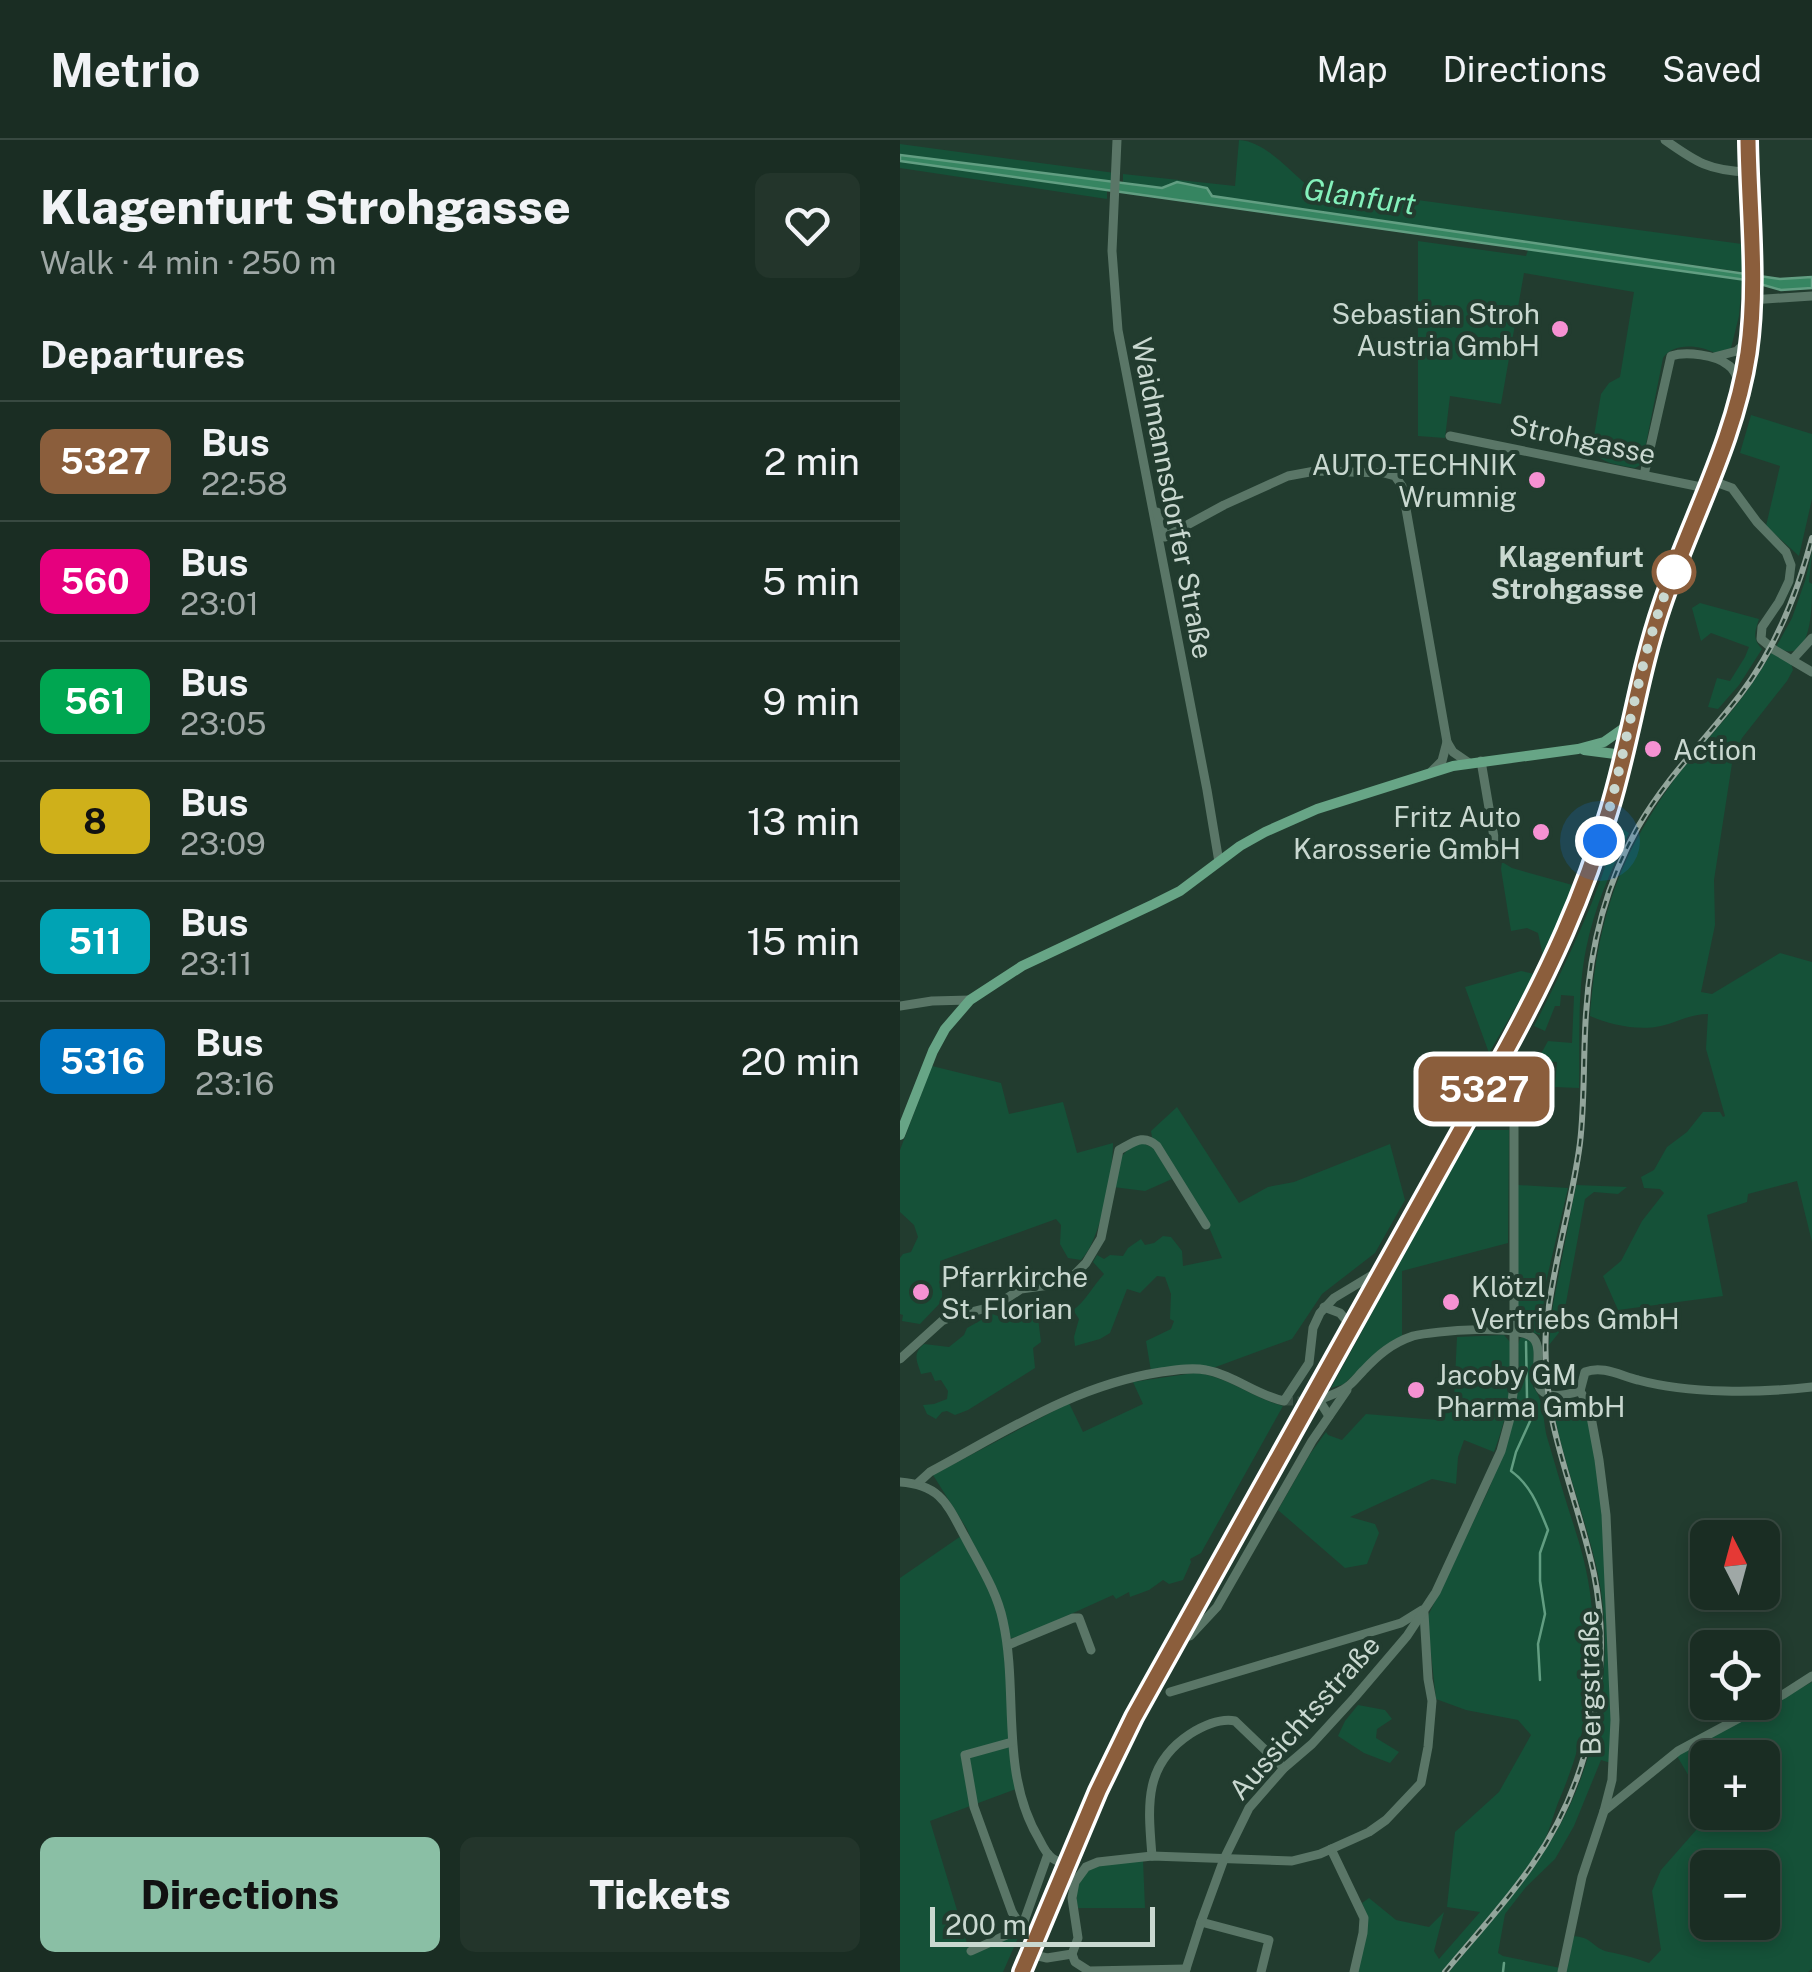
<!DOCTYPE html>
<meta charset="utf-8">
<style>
:root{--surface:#1a2d23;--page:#23352b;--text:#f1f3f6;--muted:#9fa8a6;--line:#384941;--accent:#8abfa5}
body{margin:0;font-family:"Public Sans",sans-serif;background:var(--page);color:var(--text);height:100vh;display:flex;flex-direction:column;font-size:38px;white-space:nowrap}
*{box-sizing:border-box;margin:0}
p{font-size:32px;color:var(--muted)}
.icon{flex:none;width:55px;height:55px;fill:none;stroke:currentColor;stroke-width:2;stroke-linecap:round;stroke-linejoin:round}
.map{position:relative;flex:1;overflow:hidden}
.side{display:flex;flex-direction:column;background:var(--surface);width:900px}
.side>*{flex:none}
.badge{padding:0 20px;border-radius:15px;font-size:35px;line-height:65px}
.needle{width:65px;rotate:354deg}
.fabs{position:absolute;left:790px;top:1380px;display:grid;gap:20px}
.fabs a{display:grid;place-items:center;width:90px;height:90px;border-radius:15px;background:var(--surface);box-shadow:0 5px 15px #0003,0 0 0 2px var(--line);font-size:50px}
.scale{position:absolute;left:30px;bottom:25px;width:225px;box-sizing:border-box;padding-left:10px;border:5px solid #c9d8d0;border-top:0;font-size:28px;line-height:35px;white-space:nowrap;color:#c9d8d0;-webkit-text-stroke:8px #223c2f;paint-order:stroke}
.you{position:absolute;width:50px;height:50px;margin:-25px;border:8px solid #fff;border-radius:50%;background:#1a73e8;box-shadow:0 0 0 15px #1a73e833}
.map>.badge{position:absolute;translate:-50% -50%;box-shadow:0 0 0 5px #fff}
h2{padding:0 40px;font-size:38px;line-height:90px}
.round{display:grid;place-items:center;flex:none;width:105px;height:105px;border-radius:15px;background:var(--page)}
.headline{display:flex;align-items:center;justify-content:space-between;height:170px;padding:0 40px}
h1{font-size:48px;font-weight:800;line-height:75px}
.cta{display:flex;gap:20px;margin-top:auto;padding:20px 40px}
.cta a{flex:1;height:115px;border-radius:15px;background:var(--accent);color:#111;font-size:40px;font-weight:800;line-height:115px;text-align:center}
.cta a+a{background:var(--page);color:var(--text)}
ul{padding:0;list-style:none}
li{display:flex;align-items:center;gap:30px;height:120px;padding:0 40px;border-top:2px solid var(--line)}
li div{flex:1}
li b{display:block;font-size:38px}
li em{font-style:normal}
li .badge{min-width:110px;font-weight:700;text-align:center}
header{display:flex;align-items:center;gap:60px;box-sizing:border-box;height:140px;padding:0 50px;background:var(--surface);border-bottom:2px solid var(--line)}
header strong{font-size:48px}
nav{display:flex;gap:55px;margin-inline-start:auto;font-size:35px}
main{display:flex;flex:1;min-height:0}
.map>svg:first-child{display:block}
.green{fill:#155138;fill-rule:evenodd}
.water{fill:#368561;stroke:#629e82;stroke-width:2.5}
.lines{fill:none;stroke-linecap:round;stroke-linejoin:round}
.stream{stroke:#629e82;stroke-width:2.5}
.minor-tunnel{stroke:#3b5347;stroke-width:9;stroke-dasharray:9 4.5;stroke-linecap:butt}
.minor{stroke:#5a7667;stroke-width:9}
.major{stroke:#67a586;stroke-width:10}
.rail-casing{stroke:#92a59b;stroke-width:6}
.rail{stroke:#223c2f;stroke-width:2.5;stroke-dasharray:8;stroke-linecap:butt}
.line-casing{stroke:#fff;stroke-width:22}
.line{stroke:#8b5e3c;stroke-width:15}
.walk{stroke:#c9d8d0;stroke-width:10;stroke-dasharray:0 18}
.poi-dot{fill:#f591d2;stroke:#223c2f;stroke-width:4}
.stop-dot{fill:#fff;stroke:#8b5e3c;stroke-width:5}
.labels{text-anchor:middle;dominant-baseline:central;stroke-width:8;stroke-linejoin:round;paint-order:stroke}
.poi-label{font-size:28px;fill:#c9d8d0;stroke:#223c2f;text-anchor:start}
.street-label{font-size:28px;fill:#c9d8d0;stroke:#223c2f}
.stop-label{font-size:28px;font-weight:bold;fill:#c9d8d0;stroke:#223c2f;text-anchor:end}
.water-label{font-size:30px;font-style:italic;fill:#84f1bc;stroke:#223c2f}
</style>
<header>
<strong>Metrio</strong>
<nav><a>Map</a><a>Directions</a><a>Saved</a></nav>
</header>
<main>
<section class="side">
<div class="headline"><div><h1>Klagenfurt Strohgasse</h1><p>Walk · 4 min · 250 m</p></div><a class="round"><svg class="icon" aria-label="heart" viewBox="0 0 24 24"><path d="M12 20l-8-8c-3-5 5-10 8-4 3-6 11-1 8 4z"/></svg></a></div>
<h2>Departures</h2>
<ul>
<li><span class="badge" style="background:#8b5e3c;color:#fff">5327</span><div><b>Bus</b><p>22:58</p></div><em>2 min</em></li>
<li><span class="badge" style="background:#e6007e;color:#fff">560</span><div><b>Bus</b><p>23:01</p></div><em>5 min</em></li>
<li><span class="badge" style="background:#00a651;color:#fff">561</span><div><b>Bus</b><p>23:05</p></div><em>9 min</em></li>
<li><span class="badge" style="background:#cfb01a;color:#111">8</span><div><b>Bus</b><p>23:09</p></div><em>13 min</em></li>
<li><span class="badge" style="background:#00a3b4;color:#fff">511</span><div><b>Bus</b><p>23:11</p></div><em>15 min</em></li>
<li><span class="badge" style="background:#0072bc;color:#fff">5316</span><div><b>Bus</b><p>23:16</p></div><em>20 min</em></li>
</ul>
<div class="cta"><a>Directions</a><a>Tickets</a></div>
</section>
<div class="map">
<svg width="912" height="1832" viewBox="0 0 912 1832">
<rect width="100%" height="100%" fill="#223c2f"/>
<g class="green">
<path d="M339 0C364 1 388 29 407 45L842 104V132L312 56 307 48H262L223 43V34L335 46Z"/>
<polygon points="0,4 215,33 212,41 0,15"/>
<polygon points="0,21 207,51 207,59 0,28"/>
<path d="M518 101 626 116 628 110 842 140 839 176 831 208 815 213C800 205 773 202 763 218L742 324 735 328C719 325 699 324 692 308L701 254 709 243 720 237 734 152 624 133 601 264 550 256 545 298 518 296Z"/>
<polygon points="851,275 912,294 912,359 899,416 866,386 880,326 840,313"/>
<path d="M912 412 909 442 912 444C912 469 912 528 876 507L892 478 905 441Z"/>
<path d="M800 463 859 479C855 492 852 498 862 509L839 545 818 569 808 567 817 538 830 541 845 517 849 507 811 493 801 501 792 468Z"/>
<path d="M872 512 891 523 893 530 887 541 842 598 833 617 814 740 815 785 801 852 812 854 880 813 912 822V1102L897 1041 848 1054 847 1062 807 1075 823 1156 718 1170 703 1136 721 1121 742 1081 764 1053 760 1049 744 1048 741 1037 754 1030 767 1007 787 992 803 972H820L823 977 825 976 806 909 808 874C790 874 778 882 761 886 738 891 711 885 690 876 698 780 717 720 774 640 797 609 825 582 847 551 856 538 864 525 872 512Z"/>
<path d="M721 688 729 693C711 729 694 768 686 809 677 854 680 902 679 948L655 947 657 922 637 921 648 901 672 903 674 856 661 855 660 866H655L645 891 634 886C667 822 697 759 717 690Z"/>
<polygon points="602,722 612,728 676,746 651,808 643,816 638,793 627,788 611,791 601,729"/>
<polygon points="621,831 635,834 589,913 565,847"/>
<path d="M32 926 101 943 109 974 163 962 177 1013 213 1003C213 1032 201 1100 181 1120L168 1118 160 1104 161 1085 156 1079 40 1121 41 1139 39 1142 42 1148V1161L20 1184 2 1181 3 1175 0 1174V1118L3 1114 11 1112 18 1097 14 1085 0 1072V1010Z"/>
<path d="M277 967 339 1063 368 1047 394 1042 490 1004 505 1060 475 1113 422 1154 392 1199 313 1228 251 1231 246 1201 271 1189 274 1181 270 1179 271 1154 265 1137 257 1136 240 1153 227 1149 210 1193 200 1199 175 1206 174 1197 179 1179 173 1170C185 1162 193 1146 204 1134L193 1122 197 1115 204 1119 210 1115 223 1116 228 1108 241 1099 245 1105 254 1103 263 1096 271 1097 282 1111 283 1126 322 1118 308 1085 252 997 251 991Z"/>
<polygon points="572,990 609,990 608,1103 502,1131 502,1196 481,1208 444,1244 431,1248"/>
<path d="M240 1002 254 1008 272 1039 245 1051 213 1047C218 1022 217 1015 240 1002Z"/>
<polygon points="618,1045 668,1048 646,1142 640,1195 621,1188 618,1183"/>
<polygon points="676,1045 727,1047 718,1054 694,1052 685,1059 661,1190 649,1205 653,1165"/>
<path d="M123 1165 137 1170 141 1202 133 1208 135 1228 68 1270 55 1275 47 1271 42 1272 36 1279 27 1274 23 1265 34 1264 47 1259 48 1251 41 1240 35 1241 31 1232 21 1234C17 1221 12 1214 24 1204L49 1207 64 1195 67 1188 92 1174 101 1177Z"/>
<path d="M604 1195 610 1202C611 1248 610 1269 594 1312L564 1300 558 1317 556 1344 532 1339 450 1377 475 1384 479 1393 467 1424 445 1428 378 1370 410 1314 426 1292 428 1295 442 1300 466 1274 537 1280 554 1260 557 1197Z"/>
<path d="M624 1197 634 1204 633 1247C644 1259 643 1281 647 1297 652 1314 657 1331 662 1348 669 1372 678 1396 684 1421 703 1500 692 1583 660 1658 653 1674 650 1692 641 1707 613 1752 575 1791 542 1832H457L468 1778 462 1763 469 1758 496 1780 529 1787 544 1772 534 1811 539 1819 580 1772 547 1767 555 1692 599 1652 631 1595 618 1580 566 1570 536 1559 527 1478 589 1349 602 1313 612 1282 619 1243 618 1204 620 1198Z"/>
<path d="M294 1233C326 1235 352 1258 383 1266L301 1413 290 1419 291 1422 283 1440 269 1444 263 1440 249 1450 230 1457 229 1452 216 1459 213 1455 120 1497 110 1498 67 1389 33 1335 169 1263 183 1292 243 1264 233 1242Z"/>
<path d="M651 1257C665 1258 679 1255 687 1269L703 1373 712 1579 711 1623 701 1620 674 1686 655 1719 626 1747 605 1774 598 1813 603 1816 665 1829 671 1796C695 1797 691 1808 709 1812 724 1815 733 1817 749 1823L761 1810 752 1751 761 1730 811 1673 862 1672V1618H808L807 1667 777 1616 912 1542V1829L908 1832H549C584 1789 623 1747 652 1699 698 1624 716 1521 698 1434 685 1374 661 1318 651 1257ZM808 1728H862V1782H808Z"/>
<polygon points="61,1396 96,1463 107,1523 116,1649 30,1681 70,1813 121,1791 103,1832 0,1832 0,1438"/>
<polygon points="458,1565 485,1570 492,1579 477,1589 476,1598 499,1612 490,1623 464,1613 438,1596 445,1581"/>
<path d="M243 1720 245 1768H178C170 1720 207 1724 243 1720Z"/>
</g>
<polygon class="water" points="0,15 262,48 277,42 307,48 312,56 880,139 912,137 912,148 881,150 846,140 0,21"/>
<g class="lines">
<g class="stream">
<path d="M626 1202 627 1258 631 1279 616 1312 611 1331C631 1345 639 1368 648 1390L640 1413V1441L645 1474 638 1504 640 1540"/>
<polyline points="603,1832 604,1823"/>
</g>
<polyline class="minor-tunnel" points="384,1261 411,1261"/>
<g class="minor">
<polyline points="217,0 212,111 218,190 307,650 319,722"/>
<path d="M765 0C796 22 809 31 849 32"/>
<polyline points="851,160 912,156"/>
<polyline points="814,217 837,211 850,198"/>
<polyline points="550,296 806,348"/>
<path d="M744 335 771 216C786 211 816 215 828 225 835 229 838 239 841 247"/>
<polyline points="810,340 832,348 857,382 886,412 891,425 889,441 879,462 862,487 861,499 873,509 912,532"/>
<polyline points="257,372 265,397 324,365 388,336 415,331 484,333 495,336 502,346 547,602 553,612 569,623"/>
<polyline points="892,520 912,498"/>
<polyline points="581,621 596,709 599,714"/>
<polyline points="532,631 542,621 547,602"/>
<polyline points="0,866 32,861 70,860"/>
<polyline points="424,1167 440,1173 451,1186"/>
<path d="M0 1219 42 1181 51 1177 95 1166 121 1149 157 1144 173 1136 186 1123 201 1098 219 1010C233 1003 243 993 257 1006L306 1085"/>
<path d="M429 1276 419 1260C428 1256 439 1253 447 1247 453 1243 458 1236 463 1231 478 1215 492 1203 513 1196 533 1191 622 1183 634 1199 649 1218 613 1271 680 1251L685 1232C703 1225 721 1236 738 1240 789 1254 860 1253 912 1247"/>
<path d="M0 1342C41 1345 47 1364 65 1397 79 1424 97 1451 103 1481 119 1553 99 1632 139 1699 142 1705 146 1714 152 1718 156 1721 161 1722 166 1725"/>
<path d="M18 1343 30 1332C105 1292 175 1245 261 1232 275 1230 292 1227 306 1230 334 1235 356 1255 384 1261L409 1223 413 1188 420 1173 434 1158 484 1128"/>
<polyline points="290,1496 317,1467 412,1301 447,1250"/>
<polyline points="108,1505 173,1478 179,1478 191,1510"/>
<polyline points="270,1552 501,1483 522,1470"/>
<polyline points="112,1602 65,1615 74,1667 112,1772 122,1788"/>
<polyline points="704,1671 778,1611 884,1554 912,1536"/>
<polyline points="431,1709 464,1778 463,1793 454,1832"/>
<path d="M252 1716C248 1666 243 1625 290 1594 303 1586 320 1578 335 1581L384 1628"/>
<polyline points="301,1782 369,1800 361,1832"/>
<polyline points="122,1787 148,1714"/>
<polyline points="71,1811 122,1788"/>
<polyline points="130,1814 147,1818 172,1814"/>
<polyline points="172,1814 178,1798 172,1758 175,1742 186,1727 198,1722 252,1716 392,1721 420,1714 469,1692 486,1680 521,1643 528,1607 532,1561 528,1539 524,1473"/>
<polyline points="172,1814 175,1822 189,1831 286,1829"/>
<polyline points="285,1832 301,1782 324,1719 349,1668 384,1628 412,1604 455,1557 507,1496 536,1452 601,1311 610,1278 614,1245 614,924 607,908"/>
<polyline points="662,1832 682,1737 704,1671 712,1640 715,1580 706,1375 699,1320 689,1266 680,1251"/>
</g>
<g class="major">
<polyline points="684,610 723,615"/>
<polyline points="0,995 33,911 45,889 70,860 122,826 254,764 280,751 340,706 365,692 417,669 553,626 678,609 704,602 731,583"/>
<path d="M122 1832 198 1651 234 1577 607 908C649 831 684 756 710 671 730 603 739 532 762 465 790 381 835 301 848 213 858 143 849 71 848 0"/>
</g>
<defs>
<path id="rail" d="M545 1832C574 1797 606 1763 632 1725 689 1644 714 1532 694 1434 683 1382 663 1331 652 1279 647 1249 644 1220 646 1189 652 1126 672 1065 680 1003 685 960 683 917 686 874 690 808 705 745 738 687 766 638 806 599 840 555 876 508 897 455 912 398"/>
</defs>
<use href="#rail" class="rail-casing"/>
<use href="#rail" class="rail"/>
</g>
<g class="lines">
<defs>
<path id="line" d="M122 1832 198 1651 234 1577 607 908C649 831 684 756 709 671 730 603 739 532 762 465 790 381 835 301 848 213 858 143 849 71 848 0"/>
</defs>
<use href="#line" class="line-casing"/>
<use href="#line" class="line"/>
<path class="walk" d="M700 701C728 613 737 516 774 432"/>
</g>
<g class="poi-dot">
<circle cx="660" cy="189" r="10"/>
<circle cx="637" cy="340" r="10"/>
<circle cx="753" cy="609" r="10"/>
<circle cx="641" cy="692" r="10"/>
<circle cx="21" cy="1152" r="10"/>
<circle cx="551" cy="1162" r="10"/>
<circle cx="516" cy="1250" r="10"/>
</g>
<circle class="stop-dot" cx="774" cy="432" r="20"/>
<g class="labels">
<g class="poi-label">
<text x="640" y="173" text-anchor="end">Sebastian Stroh<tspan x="640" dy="32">Austria GmbH</tspan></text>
<text x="617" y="324" text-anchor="end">AUTO-TECHNIK<tspan x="617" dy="32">Wrumnig</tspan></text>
<text x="773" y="609">Action</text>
<text x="621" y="676" text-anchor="end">Fritz Auto<tspan x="621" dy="32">Karosserie GmbH</tspan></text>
<text x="41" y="1136">Pfarrkirche<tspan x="41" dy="32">St. Florian</tspan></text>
<text x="571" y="1146">Klötzl<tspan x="571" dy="32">Vertriebs GmbH</tspan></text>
<text x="536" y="1234">Jacoby GM<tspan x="536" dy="32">Pharma GmbH</tspan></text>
</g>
<g class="street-label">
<text transform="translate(683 299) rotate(12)">Strohgasse</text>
<text transform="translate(273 358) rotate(79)">Waidmannsdorfer Straße</text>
<text transform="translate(689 1543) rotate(-91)">Bergstraße</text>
<text transform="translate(404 1577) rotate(-48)">Aussichtsstraße</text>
</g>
<g class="stop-label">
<text x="744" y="416">Klagenfurt<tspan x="744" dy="32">Strohgasse</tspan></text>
</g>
<g class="water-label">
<text transform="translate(460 56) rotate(8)">Glanfurt</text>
</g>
</g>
</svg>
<div class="fabs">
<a><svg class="needle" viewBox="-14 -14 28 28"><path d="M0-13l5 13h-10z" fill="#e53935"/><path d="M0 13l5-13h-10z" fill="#9fa8a6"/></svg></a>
<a><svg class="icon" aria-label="locate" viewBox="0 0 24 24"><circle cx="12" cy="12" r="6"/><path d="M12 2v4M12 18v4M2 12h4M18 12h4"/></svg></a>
<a>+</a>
<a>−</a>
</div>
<div class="scale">200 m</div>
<div class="you" style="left:700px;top:701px"></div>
<b class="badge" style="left:584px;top:949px;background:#8b5e3c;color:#fff">5327</b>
</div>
</main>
